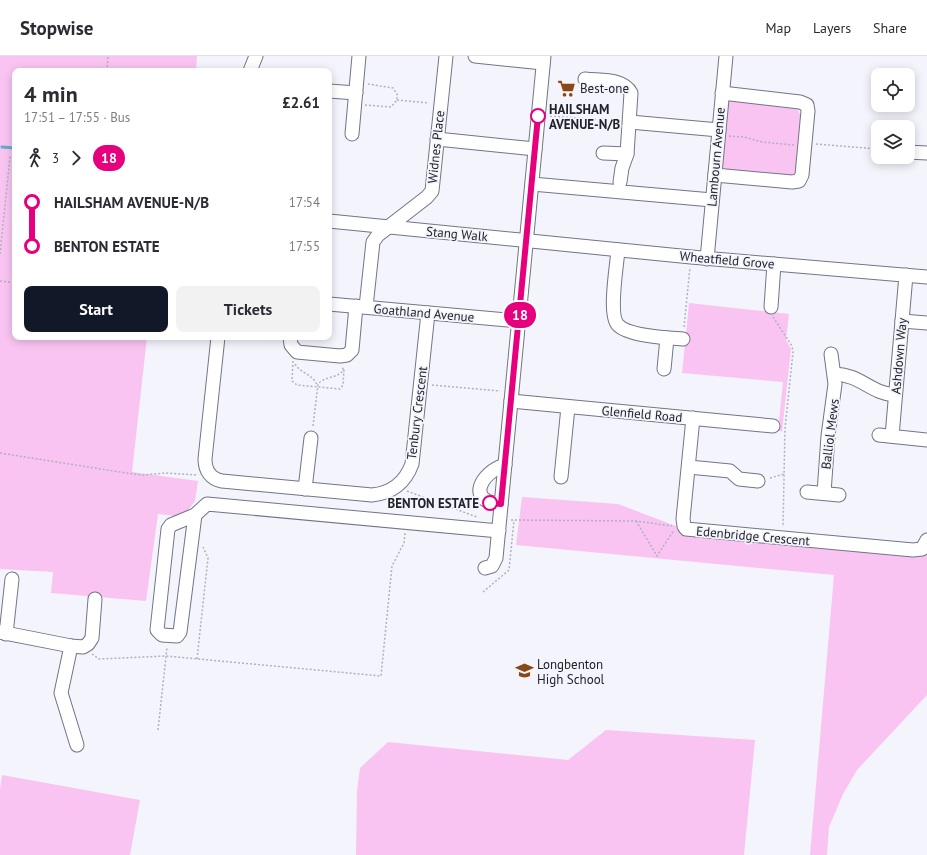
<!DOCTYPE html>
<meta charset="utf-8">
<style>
:root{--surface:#fff;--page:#f2f2f3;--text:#2b2b33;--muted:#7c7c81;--line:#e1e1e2;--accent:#111827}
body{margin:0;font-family:"PT Sans",sans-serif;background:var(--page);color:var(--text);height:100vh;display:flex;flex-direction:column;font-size:15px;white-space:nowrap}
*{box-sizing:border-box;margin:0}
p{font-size:13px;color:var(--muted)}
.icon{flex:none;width:22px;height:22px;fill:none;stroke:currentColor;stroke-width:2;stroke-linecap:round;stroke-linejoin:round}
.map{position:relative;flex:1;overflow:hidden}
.drawer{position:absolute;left:12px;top:12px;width:320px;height:272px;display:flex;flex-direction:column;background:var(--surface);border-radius:8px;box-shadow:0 2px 10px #0003}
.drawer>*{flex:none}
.badge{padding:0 8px;border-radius:13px;font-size:14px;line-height:26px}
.controls{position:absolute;left:871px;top:12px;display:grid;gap:8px}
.controls a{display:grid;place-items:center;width:44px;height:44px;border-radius:8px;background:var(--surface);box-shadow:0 2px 10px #0003;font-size:20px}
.map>.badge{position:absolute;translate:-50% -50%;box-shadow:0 0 0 2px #fff}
.legs{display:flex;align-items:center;gap:6px;height:44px;padding:0 12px;font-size:13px}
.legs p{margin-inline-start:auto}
.headline{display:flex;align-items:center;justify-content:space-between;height:68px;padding:0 12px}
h1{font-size:22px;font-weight:600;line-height:30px}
.cta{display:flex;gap:8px;margin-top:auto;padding:8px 12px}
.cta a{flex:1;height:46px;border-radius:8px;background:var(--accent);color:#fff;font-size:16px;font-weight:600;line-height:46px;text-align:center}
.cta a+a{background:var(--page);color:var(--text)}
ul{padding:0 12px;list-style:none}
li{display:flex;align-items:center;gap:14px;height:44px;font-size:15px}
li i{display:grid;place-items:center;width:6px;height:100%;margin:0 5px;background:currentColor}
li i::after{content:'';width:10px;height:10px;margin:-5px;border:3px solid;border-radius:50%;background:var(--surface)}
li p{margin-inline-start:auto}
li:first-child i{background:linear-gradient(#0000 50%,currentColor 0)}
li:last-child i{background:linear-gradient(currentColor 50%,#0000 0)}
header{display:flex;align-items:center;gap:24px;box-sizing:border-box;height:56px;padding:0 20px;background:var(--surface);border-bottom:1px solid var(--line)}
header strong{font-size:19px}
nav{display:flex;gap:22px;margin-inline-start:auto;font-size:14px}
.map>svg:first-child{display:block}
.green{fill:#f9c4f2}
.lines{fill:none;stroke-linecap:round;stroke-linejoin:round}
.stream{stroke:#60aec9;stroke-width:3}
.minor-casing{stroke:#717585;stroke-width:15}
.path{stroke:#b0b1b9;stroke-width:1.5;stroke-dasharray:2 2;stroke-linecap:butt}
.minor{stroke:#fff;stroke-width:13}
.line-1-casing{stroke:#fff;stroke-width:9}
.line-1{stroke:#e6007e;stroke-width:6}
.stop-1-dot{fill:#fff;stroke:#e6007e;stroke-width:2}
.labels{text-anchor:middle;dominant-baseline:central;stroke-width:3.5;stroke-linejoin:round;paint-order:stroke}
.poi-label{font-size:13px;fill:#22232a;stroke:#f3f4fc;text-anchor:start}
.stop-label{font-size:13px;font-weight:bold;fill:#22232a;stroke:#f3f4fc;text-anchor:start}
.street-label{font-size:13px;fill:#22232a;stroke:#f3f4fc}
</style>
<header>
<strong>Stopwise</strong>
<nav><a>Map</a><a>Layers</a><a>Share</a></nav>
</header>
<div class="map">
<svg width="927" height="799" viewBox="0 0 927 799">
<rect width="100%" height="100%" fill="#f3f4fc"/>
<g class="green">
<polygon points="0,0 197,0 196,15 15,15 15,281 147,281 132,416 198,425 195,445 183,461 158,458 146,545 51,537 53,516 0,513"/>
<polygon points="730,44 796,51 803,63 799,109 796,117 789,120 726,115 722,110 727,49"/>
<polygon points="689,247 789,258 786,284 791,293 782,376 778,374 783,326 682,317"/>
<polygon points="522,441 618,448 681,472 832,491 927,500 927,639 857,714 843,738 829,771 827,799 810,799 834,519 516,489"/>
<polygon points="606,674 755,684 744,799 356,799 357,735 360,712 388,686 568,704"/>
<polygon points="2,719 140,744 130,799 0,799 0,733"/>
</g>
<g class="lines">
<polyline class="stream" points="2,91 15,92"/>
<defs>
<g id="minor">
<polyline points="475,0 543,7"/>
<polyline points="250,15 256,0"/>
<path d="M585 23C600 25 623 22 631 37L627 98 603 97"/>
<polyline points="329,35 356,37"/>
<polyline points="630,66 719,74"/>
<polyline points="352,78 359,0"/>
<polyline points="437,83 535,93"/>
<polyline points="908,96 927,97"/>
<polyline points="715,119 792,126 799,125 802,119 808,55 807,49 800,46 722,37"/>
<polyline points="620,126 622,112 627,98"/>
<polyline points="532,128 712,144"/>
<polyline points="329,165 691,201 927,221"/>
<path d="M618 194C617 209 608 259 618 269 628 280 668 282 683 283"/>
<polyline points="707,203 726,0"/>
<polyline points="329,248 519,265"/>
<polyline points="366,251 373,186 378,179 427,141 432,135 446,0"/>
<polyline points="771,251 774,208"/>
<polyline points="902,265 927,267"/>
<path d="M218 281 205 403C205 415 211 423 222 425L372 439C392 437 405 427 412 408L428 257"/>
<polyline points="290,281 291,289 297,296 340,300 347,299 352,294 356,250"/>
<polyline points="664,313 667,282"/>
<path d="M835 318C861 319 870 337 895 339"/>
<polyline points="511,345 773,370"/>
<polyline points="693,362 683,463 684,470 686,473 913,494 922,493 927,484"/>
<polyline points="879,379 927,384"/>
<polyline points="892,380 906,219"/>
<polyline points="689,411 730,415 739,423 758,425"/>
<polyline points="561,421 568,351"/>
<polyline points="305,433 311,382"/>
<polyline points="807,436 839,439"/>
<polyline points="824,437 828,380 835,328 831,298"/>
<path d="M501 448C465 446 481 416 505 409"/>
<polyline points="195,459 180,576 177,580 162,579 157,574 168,473 171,469 195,459 207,448 499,475"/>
<polyline points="485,512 492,510 496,502 544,0"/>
<polyline points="0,576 71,590 83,591 88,588 92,582 95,543"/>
<polyline points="6,578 12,523"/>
<polyline points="71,590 61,637 77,689"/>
</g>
</defs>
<use href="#minor" class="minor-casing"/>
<g class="path">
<polyline points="107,15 108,0"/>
<polyline points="397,44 429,47"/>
<polyline points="365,49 391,51 397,44 397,38 393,32 368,28"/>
<polyline points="550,60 618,65"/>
<polyline points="729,80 744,81 762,86 794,89"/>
<polyline points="816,88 878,93"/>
<polyline points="0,198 10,101 15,102"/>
<polyline points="0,225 15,227"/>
<polyline points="773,261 792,290 793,296 785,372 783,471"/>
<polyline points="684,271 690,211"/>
<polyline points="293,305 292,325 297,329 340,333 343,329 344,313"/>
<path d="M295 308C301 318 313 318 317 329"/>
<polyline points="432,329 500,335"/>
<path d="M313 370 318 328C325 320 335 323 343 315V310"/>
<polyline points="0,397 126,417 143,419 166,417 197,419"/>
<polyline points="770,422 784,418"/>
<polyline points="407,435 477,461"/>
<polyline points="511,464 636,465 672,470"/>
<polyline points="636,465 657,500 674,474"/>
<polyline points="483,536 509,514 514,464"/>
<polyline points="92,598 99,603 166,600 381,620 392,510 404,487 405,477"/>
<polyline points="197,603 208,502 203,491"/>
<polyline points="158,674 167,591"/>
</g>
<use href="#minor" class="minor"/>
</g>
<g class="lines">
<defs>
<polyline id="line-1" points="490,447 501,448 538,60"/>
</defs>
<use href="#line-1" class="line-1-casing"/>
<use href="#line-1" class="line-1"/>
</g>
<defs>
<symbol id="supermarket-bare" viewBox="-9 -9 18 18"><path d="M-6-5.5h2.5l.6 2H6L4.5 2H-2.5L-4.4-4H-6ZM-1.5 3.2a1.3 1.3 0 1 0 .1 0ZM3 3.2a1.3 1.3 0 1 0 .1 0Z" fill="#8a4817" stroke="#f3f4fc" stroke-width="2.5" paint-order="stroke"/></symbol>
<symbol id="school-bare" viewBox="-9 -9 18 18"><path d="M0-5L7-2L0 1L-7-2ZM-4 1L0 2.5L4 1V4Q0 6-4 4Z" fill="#8a4817" stroke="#f3f4fc" stroke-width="2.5" paint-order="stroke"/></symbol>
</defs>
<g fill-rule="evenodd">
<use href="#supermarket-bare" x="554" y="20" width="25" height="25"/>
<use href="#school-bare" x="512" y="602" width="25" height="25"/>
</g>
<g class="stop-1-dot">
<circle cx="538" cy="60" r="7"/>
<circle cx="490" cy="447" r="7"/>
</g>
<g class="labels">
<g class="poi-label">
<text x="580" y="32">Best-one</text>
<text x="537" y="608">Longbenton<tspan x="537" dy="15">High School</tspan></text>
</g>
<g class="stop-label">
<text x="549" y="53">HAILSHAM<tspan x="549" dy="15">AVENUE-N/B</tspan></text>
<text x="479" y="447" text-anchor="end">BENTON ESTATE</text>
</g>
<g class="street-label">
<text transform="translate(436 91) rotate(-84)">Widnes Place</text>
<text transform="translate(716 101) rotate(-85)">Lambourn Avenue</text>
<text transform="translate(457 178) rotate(5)">Stang Walk</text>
<text transform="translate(727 204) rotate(5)">Wheatfield Grove</text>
<text transform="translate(424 257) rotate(5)">Goathland Avenue</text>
<text transform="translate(899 300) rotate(-85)">Ashdown Way</text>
<text transform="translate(417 357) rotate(-83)">Tenbury Crescent</text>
<text transform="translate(642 358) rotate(5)">Glenfield Road</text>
<text transform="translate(830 378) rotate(-83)">Balliol Mews</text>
<text transform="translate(753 480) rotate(5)">Edenbridge Crescent</text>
</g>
</g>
</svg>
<div class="controls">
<a><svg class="icon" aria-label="locate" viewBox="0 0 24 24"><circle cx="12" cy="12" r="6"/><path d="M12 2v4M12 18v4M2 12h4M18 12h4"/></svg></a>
<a><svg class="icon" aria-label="layers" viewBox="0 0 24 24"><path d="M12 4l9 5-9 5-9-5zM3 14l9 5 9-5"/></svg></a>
</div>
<b class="badge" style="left:520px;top:259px;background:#e6007e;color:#fff">18</b>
<section class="drawer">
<div class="headline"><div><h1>4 min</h1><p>17:51 – 17:55 · Bus</p></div><b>£2.61</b></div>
<div class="legs"><svg class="icon" aria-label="walk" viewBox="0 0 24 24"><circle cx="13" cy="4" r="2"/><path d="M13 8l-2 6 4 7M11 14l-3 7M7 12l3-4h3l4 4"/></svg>3<svg class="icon" aria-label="forward" viewBox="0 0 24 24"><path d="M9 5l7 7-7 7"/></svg><b class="badge" style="background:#e6007e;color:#fff">18</b></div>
<ul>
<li><i style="color:#e6007e"></i><b>HAILSHAM AVENUE-N/B</b><p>17:54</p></li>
<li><i style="color:#e6007e"></i><b>BENTON ESTATE</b><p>17:55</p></li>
</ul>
<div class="cta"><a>Start</a><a>Tickets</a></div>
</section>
</div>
